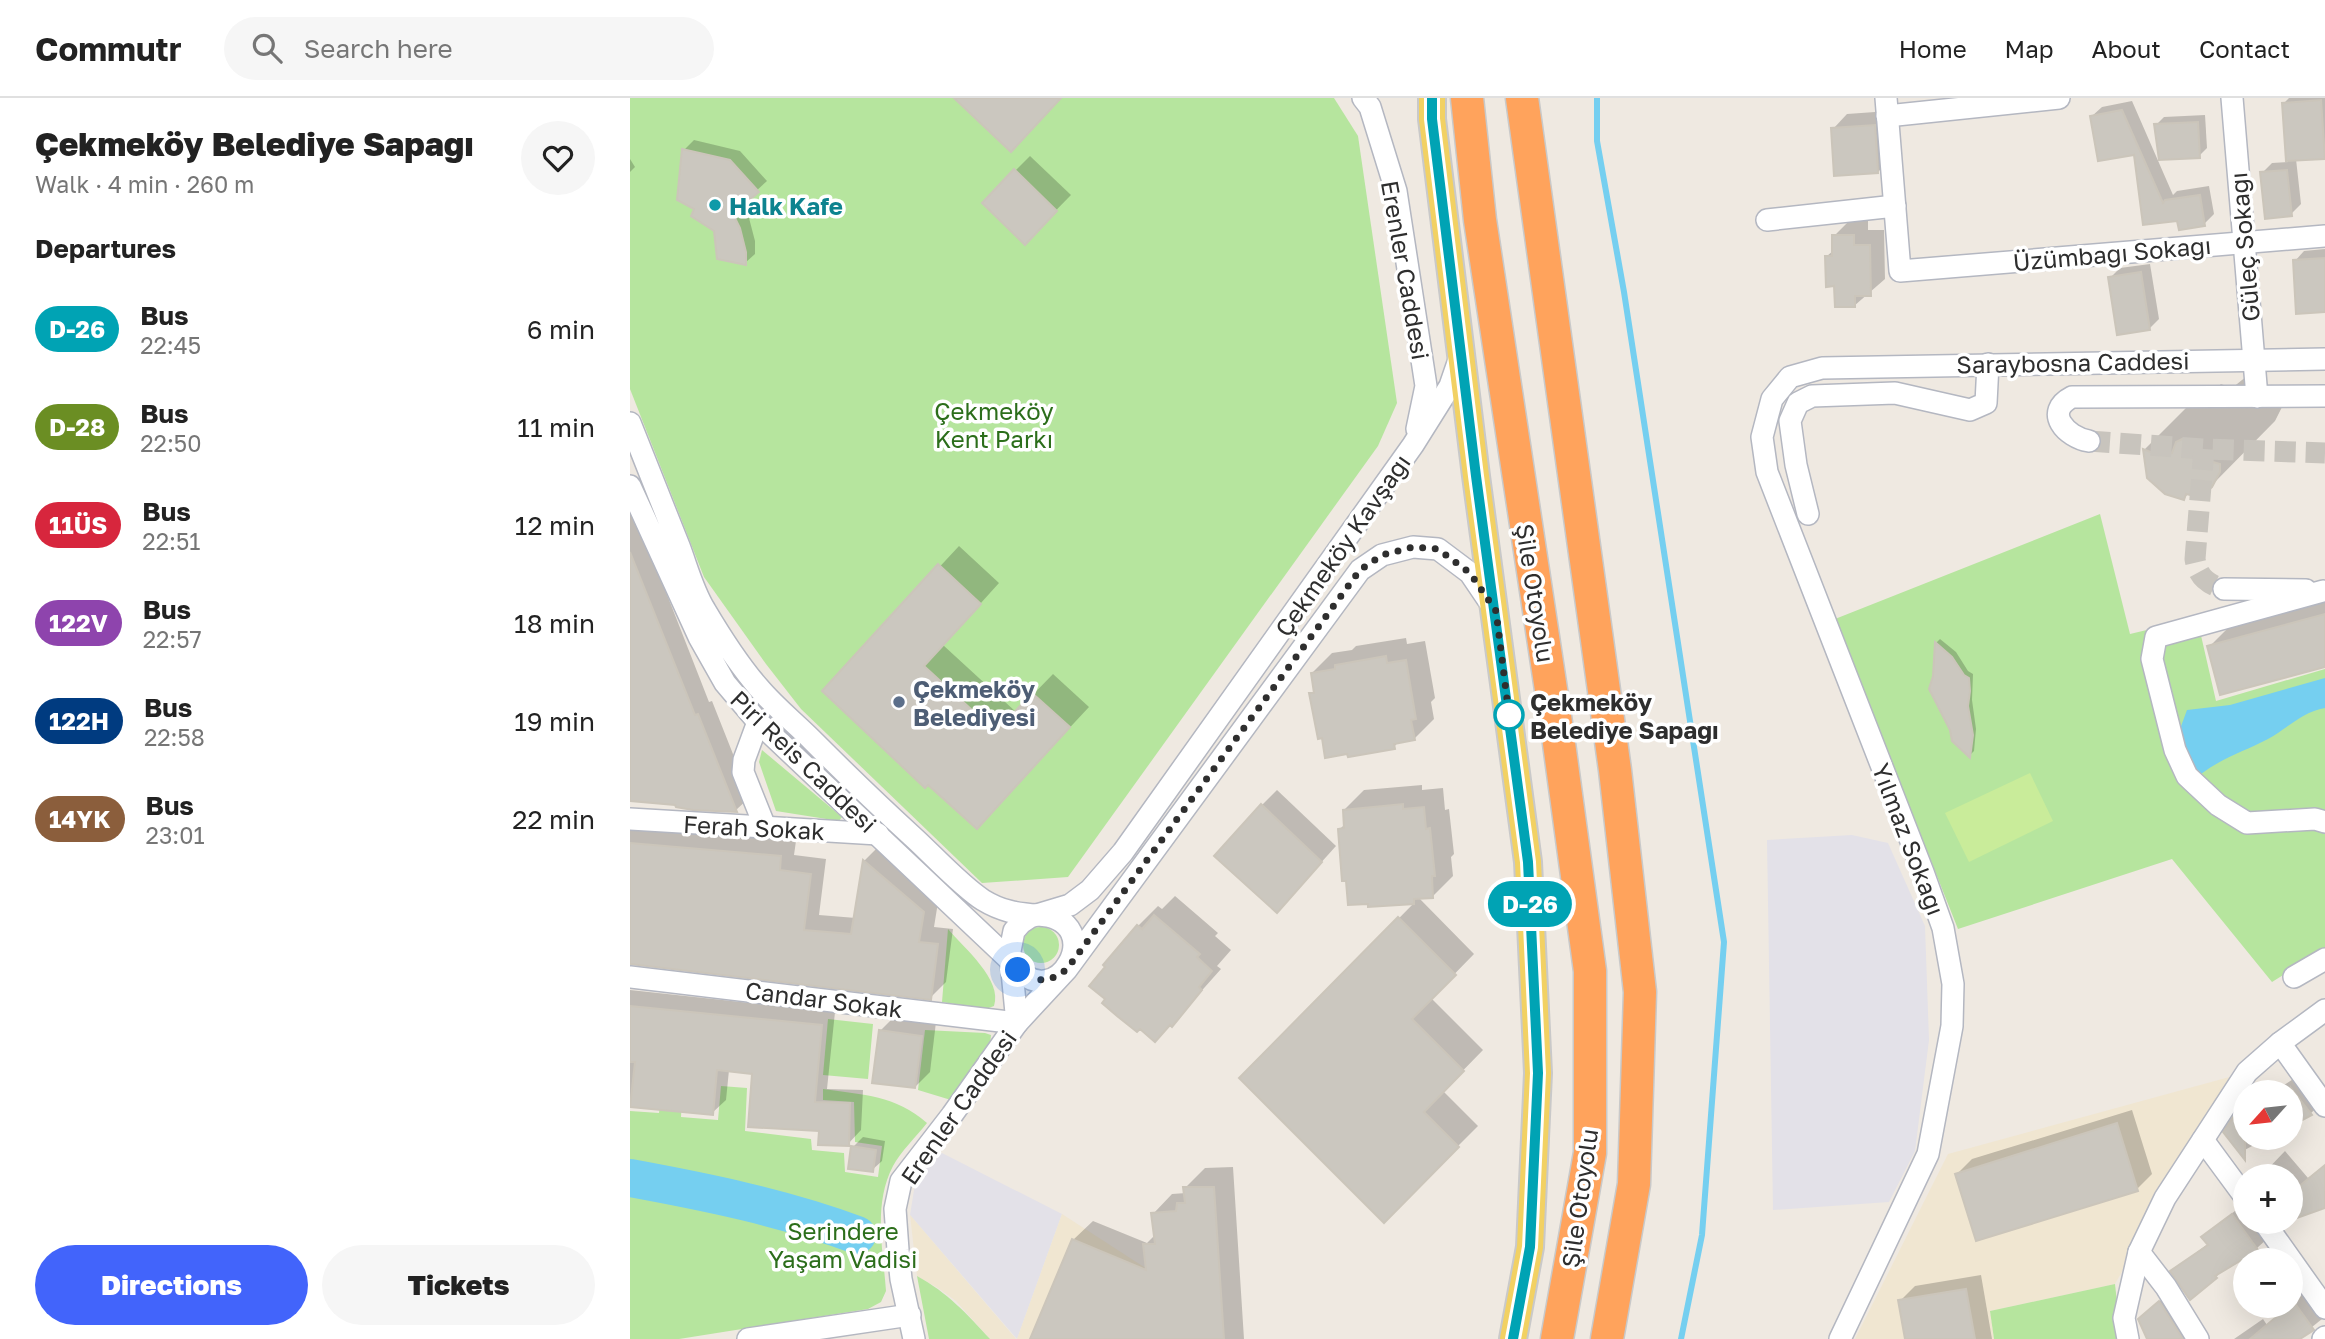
<!DOCTYPE html>
<meta charset="utf-8">
<style>
:root{--surface:#fff;--page:#f6f6f6;--text:#222;--muted:#767676;--line:#e0e0e0;--accent:#4264fb}
body{margin:0;font-family:"Golos Text",sans-serif;background:var(--page);color:var(--text);height:100vh;display:flex;flex-direction:column;font-size:26px;white-space:nowrap}
*{box-sizing:border-box;margin:0}
p{font-size:23px;color:var(--muted)}
.icon{flex:none;width:38px;height:38px;fill:none;stroke:currentColor;stroke-width:2;stroke-linecap:round;stroke-linejoin:round}
.map{position:relative;flex:1;overflow:hidden}
.panel{display:flex;flex-direction:column;background:var(--surface);width:630px}
.panel>*{flex:none}
.badge{padding:0 14px;border-radius:23px;font-size:24px;line-height:46px}
.needle{width:46px;rotate:243deg}
.tools{position:absolute;left:1603px;top:982px;display:grid;gap:14px}
.tools a{display:grid;place-items:center;width:70px;height:70px;border-radius:50%;background:var(--surface);box-shadow:0 7px 28px #0002;font-size:35px}
.you{position:absolute;width:35px;height:35px;margin:-18px;border:5px solid #fff;border-radius:50%;background:#1a73e8;box-shadow:0 0 0 10px #1a73e833}
.map>.badge{position:absolute;translate:-50% -50%;box-shadow:0 0 0 4px #fff}
h2{padding:0 35px;font-size:26px;line-height:63px}
.round{display:grid;place-items:center;flex:none;width:74px;height:74px;border-radius:37px;background:var(--page)}
.overview{display:flex;align-items:center;justify-content:space-between;height:119px;padding:0 35px}
h1{font-size:33px;font-weight:800;line-height:52px}
.primary-button{display:flex;gap:14px;margin-top:auto;padding:14px 35px}
.primary-button a{flex:1;height:80px;border-radius:42px;background:var(--accent);color:#fff;font-size:28px;font-weight:800;line-height:80px;text-align:center}
.primary-button a+a{background:var(--page);color:var(--text)}
ul{padding:0;list-style:none}
li{display:flex;align-items:center;gap:21px;height:98px;padding:0 35px}
li div{flex:1}
li b{display:block;font-size:26px}
li em{font-style:normal}
li .badge{min-width:77px;font-weight:700;text-align:center}
header{display:flex;align-items:center;gap:42px;box-sizing:border-box;height:98px;padding:0 35px;background:var(--surface);border-bottom:2px solid var(--line)}
header strong{font-size:33px}
nav{display:flex;gap:38px;margin-inline-start:auto;font-size:24px}
.search{width:490px;height:63px;background:var(--page);display:flex;align-items:center;gap:18px;box-sizing:border-box;padding:0 24px;border-radius:38px;color:var(--muted);font-size:26px}
main{display:flex;flex:1;min-height:0}
.map>svg:first-child{display:block}
.industrial{fill:#e3e1e8}
.education{fill:#f0e6d1}
.green{fill:#b6e59e}
.pitch{fill:#c9ec9a}
.water{fill:#75cff0}
.shadow{fill:#0003}
.lines{fill:none;stroke-linecap:round;stroke-linejoin:round}
.stream{stroke:#75cff0;stroke-width:6}
.river{stroke:#75cff0;stroke-width:38}
.building{fill:#cbc7bf;stroke:#cbc5ba;stroke-width:2}
.minor-tunnel{stroke:#c8c4bd;stroke-width:21;stroke-dasharray:21 10;stroke-linecap:butt}
.minor-casing{stroke:#b4b7c1;stroke-width:24}
.major-casing{stroke:#c9c9c9;stroke-width:30}
.highway-casing{stroke:#c9c9c9;stroke-width:35}
.minor{stroke:#fff;stroke-width:21}
.major{stroke:#f2d163;stroke-width:26}
.highway{stroke:#ffa35c;stroke-width:32}
.line-casing{stroke:#fff;stroke-width:16}
.line{stroke:#00a3b4;stroke-width:10}
.walk{stroke:#2e2e2e;stroke-width:7;stroke-dasharray:0 12.6}
.culture-dot{fill:#0f9aa8;stroke:#fff;stroke-width:2.5}
.service-dot{fill:#5c6f8a;stroke:#fff;stroke-width:2.5}
.stop-dot{fill:#fff;stroke:#00a3b4;stroke-width:3.5}
.labels{text-anchor:middle;dominant-baseline:central;stroke-width:7;stroke-linejoin:round;paint-order:stroke}
.culture-label{font-size:24px;font-weight:bold;fill:#0d838f;stroke:#fff;text-anchor:start}
.street-label{font-size:24px;fill:#2e2e2e;stroke:#fff}
.park-label{font-size:24px;fill:#2c6e1b;stroke:#fff}
.service-label{font-size:24px;font-weight:bold;fill:#4e5e75;stroke:#fff;text-anchor:start}
.stop-label{font-size:24px;font-weight:bold;fill:#2e2e2e;stroke:#fff;text-anchor:start}
</style>
<header>
<strong>Commutr</strong>
<div class="search"><svg class="icon" aria-label="search" viewBox="0 0 24 24"><circle cx="10" cy="10" r="6"/><path d="M15 15l6 6"/></svg>Search here</div>
<nav><a>Home</a><a>Map</a><a>About</a><a>Contact</a></nav>
</header>
<main>
<section class="panel">
<div class="overview"><div><h1>Çekmeköy Belediye Sapağı</h1><p>Walk · 4 min · 260 m</p></div><a class="round"><svg class="icon" aria-label="heart" viewBox="0 0 24 24"><path d="M12 20l-8-8c-3-5 5-10 8-4 3-6 11-1 8 4z"/></svg></a></div>
<h2>Departures</h2>
<ul>
<li><span class="badge" style="background:#00a3b4;color:#fff">D-26</span><div><b>Bus</b><p>22:45</p></div><em>6 min</em></li>
<li><span class="badge" style="background:#6b8e23;color:#fff">D-28</span><div><b>Bus</b><p>22:50</p></div><em>11 min</em></li>
<li><span class="badge" style="background:#d7263d;color:#fff">11ÜS</span><div><b>Bus</b><p>22:51</p></div><em>12 min</em></li>
<li><span class="badge" style="background:#8e44ad;color:#fff">122V</span><div><b>Bus</b><p>22:57</p></div><em>18 min</em></li>
<li><span class="badge" style="background:#003b80;color:#fff">122H</span><div><b>Bus</b><p>22:58</p></div><em>19 min</em></li>
<li><span class="badge" style="background:#8b5e3c;color:#fff">14YK</span><div><b>Bus</b><p>23:01</p></div><em>22 min</em></li>
</ul>
<div class="primary-button"><a>Directions</a><a>Tickets</a></div>
</section>
<div class="map">
<svg width="1695" height="1241" viewBox="0 0 1695 1241">
<rect width="100%" height="100%" fill="#efe9e1"/>
<g class="industrial">
<polygon points="1222,737 1258,745 1295,828 1299,942 1285,1053 1259,1104 1143,1112 1137,742"/>
<polygon points="312,1055 432,1116 387,1241 280,1117 286,1080"/>
</g>
<g class="education">
<polygon points="1603,978 1485,1186 1360,1213 1364,1241 1225,1241 1318,1056"/>
<polygon points="432,1116 517,1171 496,1241 387,1241"/>
<polygon points="280,1117 386,1241 360,1241 326,1203 308,1190 287,1178"/>
</g>
<g class="green">
<polygon points="0,0 704,0 728,38 767,305 748,348 438,779 352,785 171,611 136,566 74,479 0,291"/>
<polygon points="1470,416 1500,536 1567,520 1586,603 1695,571 1695,851 1642,884 1542,761 1328,831 1205,521"/>
<polygon points="132,652 212,719 209,723 146,713 129,664"/>
<circle cx="411" cy="847" r="18"/>
<path d="M318 831C334 850 373 882 364 908L356 911 312 904Z"/>
<polygon points="198,921 243,926 238,981 193,977"/>
<polygon points="295,932 355,935 361,937 360,947 321,1002 288,992"/>
<path d="M33 982 53 984 51 1019 88 1022 91 988 117 990 115 1033 181 1041 182 1052 214 1055 215 1074 248 1079 252 1048 225 1044 224 1004 193 1002V991C234 997 265 997 297 1025 286 1039 271 1053 263 1068 243 1106 253 1152 256 1193L251 1204 238 1211 49 1241H0V1013L29 1015Z"/>
<path d="M287 1178C318 1195 336 1215 360 1241H299Z"/>
<polygon points="1485,1186 1491,1241 1364,1241 1360,1213"/>
</g>
<polygon class="pitch" points="1400,675 1423,723 1339,764 1315,715"/>
<path class="water" d="M1695 580V610C1672 614 1658 630 1638 641 1615 653 1592 660 1571 676L1558 666 1550 631 1557 612 1600 607Z"/>
<g class="shadow">
<polygon points="1659,0 1695,0 1695,58 1666,61 1671,106 1661,116 1632,75 1642,65 1658,64 1654,5"/>
<polygon points="1502,3 1543,97 1547,93 1579,88 1584,116 1574,126 1549,121 1515,125 1506,55 1462,18 1472,9"/>
<polygon points="1259,13 1262,59 1248,74 1203,31 1217,16"/>
<polygon points="1575,17 1577,50 1569,58 1526,27 1534,19"/>
<polygon points="64,42 110,53 137,83 112,106 119,120 125,143 125,156 115,165 66,111 54,52"/>
<polygon points="400,58 441,97 395,144 385,73"/>
<polygon points="0,61 5,69 0,74"/>
<polygon points="1219,123 1238,123 1238,132 1254,132 1255,181 1224,208 1206,186 1197,158 1204,152 1204,138"/>
<polygon points="1695,151 1695,213 1668,214 1665,163 1674,153"/>
<polygon points="1520,166 1529,221 1519,231 1480,180 1490,170"/>
<polygon points="1617,278 1653,303 1652,309 1645,323 1581,388 1559,395 1554,400 1519,379 1515,351 1578,288 1585,291 1591,286 1602,290"/>
<polygon points="0,402 79,604 82,603 120,699 106,712 0,701"/>
<polygon points="329,448 369,485 313,547 386,614 423,576 459,609 347,729 194,593"/>
<polygon points="1695,502 1695,567 1591,595 1579,549 1599,529"/>
<polygon points="776,540 777,546 795,543 805,600 801,604 804,621 784,641 769,643 764,649 681,596 685,592 682,575 702,555 722,552 726,548"/>
<polygon points="1310,541 1326,554 1338,573 1343,576 1342,602 1346,631 1344,653 1340,657 1305,578 1306,545"/>
<polygon points="792,687 792,692 813,690 815,712 819,711 824,756 821,759 823,778 803,798 788,799 844,856 801,900 853,952 813,993 848,1028 754,1122 611,980 785,804 740,807 710,731 716,725 714,712 734,692"/>
<polygon points="647,692 706,748 661,798 632,707"/>
<polygon points="0,724 29,731 166,743 164,757 196,761 189,817 226,820 234,763 249,748 309,798 304,829 323,831 316,884 300,900 0,865"/>
<polygon points="545,798 588,835 585,838 601,852 587,868 591,871 542,926 508,828 528,808 532,811"/>
<polygon points="0,892 205,914 197,991 233,992 231,1032 218,1046 190,1031 124,974 99,972 96,1002 82,1015 0,1008"/>
<polygon points="265,918 306,924 300,974 285,989 250,933"/>
<polygon points="1668,978 1691,1006 1681,1015 1661,1027 1661,994 1643,994"/>
<polygon points="1615,1005 1615,1040 1637,1040 1611,1054"/>
<polygon points="1502,1012 1522,1076 1507,1091 1347,1141 1327,1076 1342,1061"/>
<polygon points="233,1039 255,1043 252,1063 242,1072 223,1049"/>
<polygon points="1655,1053 1678,1080 1695,1067 1695,1108 1661,1120 1661,1078 1631,1078"/>
<polygon points="603,1069 614,1241 402,1241 443,1142 463,1123 517,1145 525,1137 523,1116 542,1096 556,1095 555,1090 575,1070"/>
<polygon points="1612,1107 1615,1112 1615,1124 1624,1124 1637,1141 1627,1150 1594,1171 1586,1179 1542,1173 1579,1145 1574,1139"/>
<polygon points="1351,1177 1362,1241 1277,1241 1270,1203 1285,1188"/>
<polygon points="1540,1195 1569,1241 1520,1241 1519,1212"/>
<polygon points="1674,1195 1692,1221 1667,1241 1604,1241 1633,1221 1637,1227"/>
</g>
<g class="lines">
<polyline class="stream" points="967,0 967,43 994,194 1094,844 1072,1137 1051,1241"/>
<path class="river" d="M0 1080C76 1094 155 1110 227 1137"/>
</g>
<g class="building">
<polygon points="324,0 431,0 381,54"/>
<polygon points="1691,2 1695,61 1656,63 1652,5"/>
<polygon points="1492,12 1533,105 1535,102 1570,97 1575,128 1549,132 1547,123 1513,127 1504,57 1468,63 1460,18"/>
<polygon points="1568,24 1570,60 1529,62 1524,26"/>
<polygon points="1245,27 1248,75 1204,78 1201,30"/>
<polygon points="52,51 100,62 129,94 103,116 110,130 116,154 116,167 87,161 84,133 61,118 64,111 47,102"/>
<polygon points="384,71 427,113 395,147 352,105"/>
<polygon points="1657,72 1662,118 1635,121 1630,74"/>
<polygon points="1202,137 1224,137 1224,147 1240,147 1241,198 1225,198 1225,209 1205,209 1204,188 1196,189 1195,158 1202,158"/>
<polygon points="1695,160 1695,214 1666,216 1663,162"/>
<polygon points="1511,174 1520,232 1487,237 1478,179"/>
<polygon points="1552,341 1559,341 1569,348 1583,364 1590,366 1590,374 1582,389 1569,399 1556,396 1554,402 1535,396 1517,380 1513,351 1523,355 1526,349 1542,355 1546,344"/>
<polygon points="0,454 65,617 68,616 107,714 63,712 46,709 45,707 0,703"/>
<polygon points="308,466 351,506 294,568 366,634 402,595 440,629 347,731 298,687 295,690 192,593"/>
<polygon points="1695,516 1695,569 1590,597 1577,548"/>
<polygon points="1305,544 1322,559 1334,577 1339,580 1340,593 1338,608 1343,637 1340,660 1322,643 1320,632 1299,591 1303,578"/>
<polygon points="756,558 757,565 776,562 786,621 781,622 785,642 764,646 765,651 718,659 717,656 695,660 692,640 688,641 679,595 684,595 681,575 705,571 705,567"/>
<polygon points="631,706 692,764 647,815 584,758"/>
<polygon points="773,706 773,711 794,709 796,731 800,730 805,778 802,778 803,800 784,801 784,806 738,809 738,806 718,807 716,783 712,783 708,731 714,730 713,712"/>
<polygon points="0,745 151,758 150,772 181,776 174,832 221,836 233,762 294,814 289,844 308,846 301,902 0,866"/>
<polygon points="524,817 570,856 567,859 582,873 569,889 572,892 542,929 540,927 525,944 510,931 507,934 487,918 472,905 475,901 459,888 475,869 473,867 507,827 512,831"/>
<polygon points="768,819 826,877 782,921 834,973 794,1014 829,1049 754,1125 609,980"/>
<polygon points="0,908 192,927 185,1004 220,1005 219,1048 188,1047 189,1033 118,1029 122,976 87,972 83,1017 0,1009 5,964 0,964"/>
<polygon points="249,932 292,938 285,990 242,985"/>
<polygon points="1661,990 1682,1017 1661,1028"/>
<polygon points="1615,1001 1615,1062 1593,1034"/>
<polygon points="1487,1025 1508,1093 1346,1143 1325,1076"/>
<polygon points="221,1048 246,1052 243,1074 218,1071"/>
<polygon points="1695,1067 1695,1110 1661,1122 1661,1095"/>
<polygon points="553,1089 584,1089 594,1241 400,1241 442,1141 516,1172 513,1146 525,1146 521,1115 546,1113 547,1105 555,1105"/>
<polygon points="1602,1116 1628,1152 1585,1178 1587,1180 1560,1202 1540,1173 1578,1147 1571,1139"/>
<polygon points="1336,1191 1345,1241 1275,1241 1268,1202"/>
<polygon points="1529,1203 1553,1241 1517,1241 1508,1221"/>
<polygon points="1664,1204 1684,1232 1670,1241 1620,1241"/>
</g>
<g class="lines">
<g class="minor-tunnel">
<polyline points="1459,343 1574,351 1695,355"/>
<path d="M1574 351 1565 461C1568 479 1577 486 1594 491"/>
</g>
<defs>
<g id="minor">
<polyline points="733,0 740,9 766,93 796,288 787,331"/>
<polyline points="1256,0 1270,173 1695,138"/>
<polyline points="1602,0 1627,299"/>
<polyline points="1257,18 1429,0"/>
<polyline points="1137,122 1265,108"/>
<path d="M0 325C16 366 33 407 49 448 57 469 63 493 75 512 91 539 108 566 129 590 145 609 165 625 182 642 215 675 248 707 282 738 302 756 331 788 353 802 371 813 387 816 408 817 482 821 425 925 382 864L128 624 95 585 69 539 0 388"/>
<path d="M1459 343C1436 339 1413 314 1442 299L1695 298"/>
<polyline points="1178,416 1166,367 1160,323 1168,305 1182,298 1265,295 1340,312 1356,305 1358,266"/>
<polyline points="1594,491 1676,492"/>
<polyline points="1693,493 1526,539 1522,561 1545,652 1557,678 1588,707 1617,725 1685,721 1695,724"/>
<polyline points="128,624 114,662 113,674 135,729"/>
<polyline points="0,721 248,736"/>
<polyline points="0,879 387,925"/>
<polyline points="1664,879 1695,861"/>
<polyline points="387,925 380,853 384,833 391,825 400,819 440,807 460,792 493,754 783,347 820,288 831,256"/>
<polyline points="1650,945 1695,1008"/>
<polyline points="1573,1042 1615,1099"/>
<polyline points="1634,1124 1695,1210"/>
<polyline points="1509,1154 1536,1189 1568,1241"/>
<polyline points="118,1241 280,1217"/>
<polyline points="284,1241 271,1181 268,1152 265,1111 271,1083 322,1017 387,925 437,871 730,472 752,457 783,449 808,451 840,475 863,509"/>
<polyline points="1210,1241 1298,1056 1322,928 1323,886 1313,830 1293,774 1137,374 1132,339 1142,301 1160,279 1192,270 1695,261"/>
<polyline points="1498,1241 1494,1220 1509,1154 1535,1100 1617,974 1650,945 1695,912"/>
<polyline points="1693,1241 1695,1239"/>
</g>
<polyline id="major" points="802,0 802,21 846,378 898,764 908,975 900,1149 883,1241"/>
<g id="highway">
<polyline points="837,0 850,122 928,638 960,873 960,1055 927,1241"/>
<polyline points="892,0 985,672 1010,894 1004,1086 977,1241"/>
</g>
</defs>
<use href="#minor" class="minor-casing"/>
<use href="#major" class="major-casing"/>
<use href="#highway" class="highway-casing"/>
<use href="#minor" class="minor"/>
<use href="#major" class="major"/>
<use href="#highway" class="highway"/>
</g>
<g class="lines">
<defs>
<polyline id="line" points="802,0 802,21 846,378 898,764 908,975 900,1149 883,1241"/>
</defs>
<use href="#line" class="line-casing"/>
<use href="#line" class="line"/>
<path class="walk" d="M388 872C405 886 421 884 437 871L730 472 752 457 783 449 808 451 840 475 866 513 879 617"/>
</g>
<circle class="culture-dot" cx="85" cy="107" r="7"/>
<circle class="service-dot" cx="269" cy="604" r="7"/>
<circle class="stop-dot" cx="879" cy="617" r="14"/>
<g class="labels">
<g class="culture-label">
<text x="99" y="107">Halk Kafe</text>
</g>
<g class="street-label">
<text transform="translate(1614 149) rotate(-95)">Güleç Sokağı</text>
<text transform="translate(1482 155) rotate(-5)">Üzümbağı Sokağı</text>
<text transform="translate(776 172) rotate(80)">Erenler Caddesi</text>
<text transform="translate(1443 264) rotate(-1)">Saraybosna Caddesi</text>
<text transform="translate(712 447) rotate(-55)">Çekmeköy Kavşağı</text>
<text transform="translate(906 495) rotate(81)">Şile Otoyolu</text>
<text transform="translate(174 663) rotate(44)">Piri Reis Caddesi</text>
<text transform="translate(124 729) rotate(3)">Ferah Sokak</text>
<text transform="translate(1279 741) rotate(69)">Yılmaz Sokağı</text>
<text transform="translate(194 901) rotate(7)">Candar Sokak</text>
<text transform="translate(328 1009) rotate(-55)">Erenler Caddesi</text>
<text transform="translate(949 1100) rotate(-82)">Şile Otoyolu</text>
</g>
<g class="park-label">
<text x="364" y="312">Çekmeköy<tspan x="364" dy="28">Kent Parkı</tspan></text>
<text x="213" y="1132">Serindere<tspan x="213" dy="28">Yaşam Vadisi</tspan></text>
</g>
<g class="service-label">
<text x="283" y="590">Çekmeköy<tspan x="283" dy="28">Belediyesi</tspan></text>
</g>
<g class="stop-label">
<text x="900" y="603">Çekmeköy<tspan x="900" dy="28">Belediye Sapağı</tspan></text>
</g>
</g>
</svg>
<div class="tools">
<a><svg class="needle" viewBox="-14 -14 28 28"><path d="M0-13l5 13h-10z" fill="#e53935"/><path d="M0 13l5-13h-10z" fill="#767676"/></svg></a>
<a>+</a>
<a>−</a>
</div>
<div class="you" style="left:388px;top:872px"></div>
<b class="badge" style="left:900px;top:806px;background:#00a3b4;color:#fff">D-26</b>
</div>
</main>
